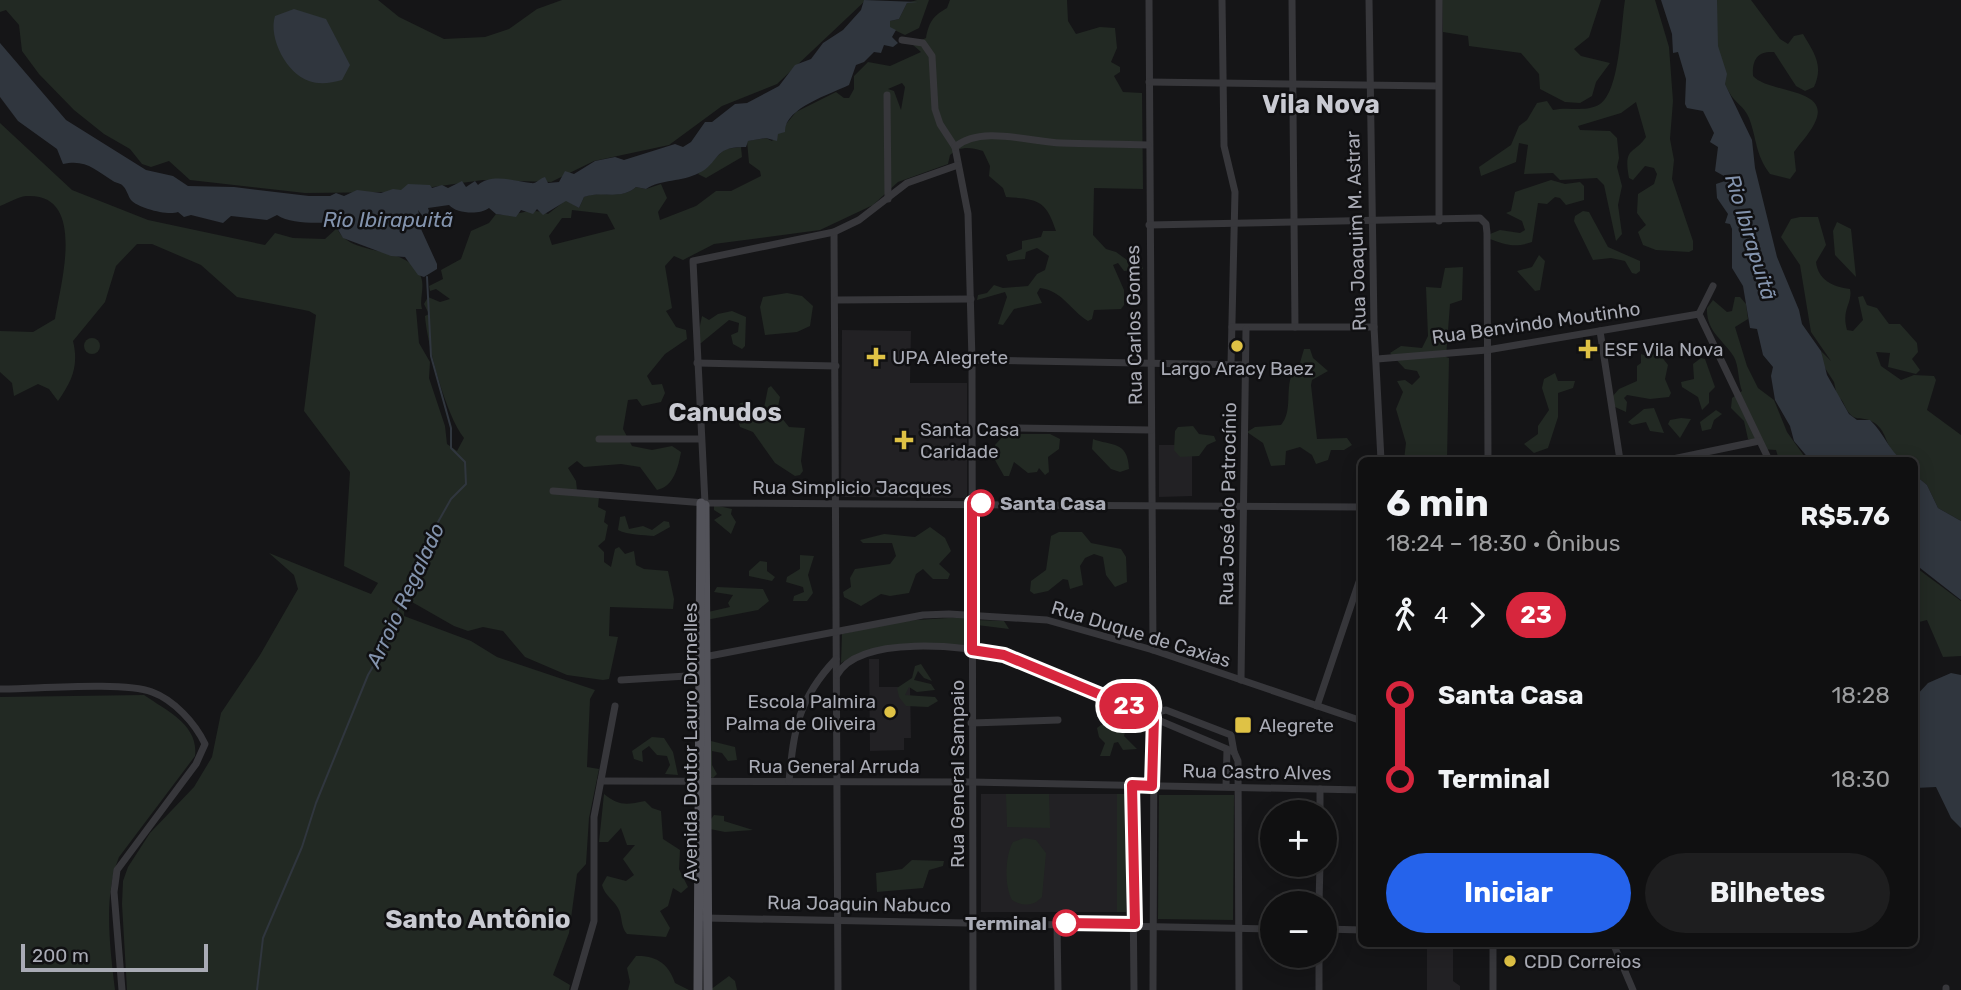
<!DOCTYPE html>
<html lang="pt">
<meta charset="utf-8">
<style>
:root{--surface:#101011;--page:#1e1e1f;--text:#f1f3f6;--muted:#9c9d9f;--line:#303031;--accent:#2563eb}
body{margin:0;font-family:Rubik,sans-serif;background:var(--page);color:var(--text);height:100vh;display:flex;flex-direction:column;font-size:26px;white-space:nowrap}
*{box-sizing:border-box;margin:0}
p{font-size:23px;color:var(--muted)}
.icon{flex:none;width:38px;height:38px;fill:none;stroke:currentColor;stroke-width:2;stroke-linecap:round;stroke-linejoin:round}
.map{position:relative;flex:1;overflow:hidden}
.side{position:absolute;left:1358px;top:457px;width:560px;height:490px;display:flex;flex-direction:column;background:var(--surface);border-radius:10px;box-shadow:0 4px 18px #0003,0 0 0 2px var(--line)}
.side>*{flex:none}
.badge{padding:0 14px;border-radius:23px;font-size:24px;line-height:46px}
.buttons{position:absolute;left:1260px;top:800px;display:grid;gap:14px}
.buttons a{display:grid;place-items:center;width:77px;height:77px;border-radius:50%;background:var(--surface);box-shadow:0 4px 18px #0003,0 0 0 2px var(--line);font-size:35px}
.scale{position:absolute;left:21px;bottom:18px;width:187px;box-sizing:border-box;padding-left:7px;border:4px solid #a9abb5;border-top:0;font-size:19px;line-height:24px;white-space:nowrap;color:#a9abb5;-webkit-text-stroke:5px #101012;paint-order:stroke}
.map>.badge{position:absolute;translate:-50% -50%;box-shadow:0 0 0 4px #fff}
.legs{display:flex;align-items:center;gap:10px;height:77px;padding:0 28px;font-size:23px}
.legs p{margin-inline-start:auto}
.headline{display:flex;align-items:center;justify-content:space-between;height:119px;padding:0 28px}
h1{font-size:38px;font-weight:700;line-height:52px}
.cta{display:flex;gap:14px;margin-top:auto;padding:14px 28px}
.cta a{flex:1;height:80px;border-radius:42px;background:var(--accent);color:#fff;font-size:28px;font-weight:700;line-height:80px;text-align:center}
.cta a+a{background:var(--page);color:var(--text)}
ul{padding:0 28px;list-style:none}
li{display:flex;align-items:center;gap:24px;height:84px;font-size:26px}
li i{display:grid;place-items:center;width:10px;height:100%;margin:0 9px;background:currentColor}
li i::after{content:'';width:18px;height:18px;margin:-9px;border:5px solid;border-radius:50%;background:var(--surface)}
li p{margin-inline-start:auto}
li:first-child i{background:linear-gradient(#0000 50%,currentColor 0)}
li:last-child i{background:linear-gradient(currentColor 50%,#0000 0)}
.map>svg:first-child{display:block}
.built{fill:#222124}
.green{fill:#222923;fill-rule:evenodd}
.water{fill:#30363e}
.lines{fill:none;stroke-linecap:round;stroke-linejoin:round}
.stream{stroke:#30363e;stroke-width:2}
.minor{stroke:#37373b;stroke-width:7}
.major{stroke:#53535a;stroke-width:9}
.line-1-casing{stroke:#fff;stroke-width:16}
.line-1{stroke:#d7263d;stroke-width:10}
.poi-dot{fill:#dfc245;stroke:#101012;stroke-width:2.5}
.stop-1-dot{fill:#fff;stroke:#d7263d;stroke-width:3.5}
.labels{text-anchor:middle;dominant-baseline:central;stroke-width:5;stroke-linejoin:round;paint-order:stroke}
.street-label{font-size:19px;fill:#a9abb5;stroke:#101012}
.poi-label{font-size:19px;fill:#a9abb5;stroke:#101012;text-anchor:start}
.stop-label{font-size:19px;font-weight:bold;fill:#a9abb5;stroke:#101012;text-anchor:start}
.water-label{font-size:21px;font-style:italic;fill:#8393ad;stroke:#101012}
.district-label{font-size:26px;font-weight:bold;fill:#c9cad2;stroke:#101012}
</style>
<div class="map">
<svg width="1961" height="990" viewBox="0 0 1961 990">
<rect width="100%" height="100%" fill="#151517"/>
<g class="built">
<polygon points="842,330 911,331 910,383 967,383 967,498 841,497"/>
<polygon points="1159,445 1192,445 1192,496 1159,497"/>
<polygon points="869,659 879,659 879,687 910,687 911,738 904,738 904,750 870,751"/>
<rect x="981" y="794" width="136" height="118"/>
<polygon points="1427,943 1453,943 1453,981 1460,986 1460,990 1427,990"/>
</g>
<g class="green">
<polygon points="0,0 378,0 399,17 444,39 485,37 509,29 537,9 562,0 866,0 777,84 722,106 669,145 594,161 551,182 483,180 397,192 305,193 190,180 169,161 151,167 142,164 130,149 104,134 74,110 39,74 22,51 19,25 6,10 0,12"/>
<polygon points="911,0 929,0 919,28 905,35 890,28 890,21 899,19 907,3 917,0"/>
<path d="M950 0H1067L1068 21 1076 34 1100 27 1115 28 1117 48 1111 62 1120 67V72L1114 76 1123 92 1142 93 1143 189 1094 188 1093 235 1106 249 1116 252 1127 260 1129 267 1142 266 1143 269 1124 271 1118 263 1113 265 1124 290V305L1121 309 1094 310 1092 319 1088 321C1071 311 1063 291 1040 288L1037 293 1042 303 1014 309 1003 325 998 324 1007 297 1005 292 977 300 978 295 987 293 994 285 1003 288 1028 286 1037 274 1045 270 1049 256 1037 248 1026 252 1025 259 1008 261 1006 255 1022 249V241L1041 237 1043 231H1056C1046 200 1038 199 1006 197L1003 188 989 176 990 166 983 151C969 147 961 146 950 155L948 164 898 182 873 205 820 230 714 244 683 260 674 256 665 266 672 308 666 311 676 327 686 330 687 339 665 354 647 376 652 385 662 384 665 393 661 402 642 406 637 399 628 400 623 429 632 446 652 450 672 446 681 452C678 468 674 486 657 490L640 467 621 464 584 467 577 461 568 468 576 481 577 490 599 497 598 507 606 511 604 522 608 525 605 540 598 546 604 552V562L611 567 615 549 619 547 625 554 634 551 636 565 644 569 668 571 674 599 673 609 610 607 609 636 618 637 609 679 603 680 567 675 525 657 503 631 483 627 468 631 454 626 405 598 404 616 471 641 497 657 595 690 590 699 587 767 599 769 589 818 586 864 577 874 569 933 553 975 570 985 569 990H127L122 904 123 881 128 867 150 833 194 787 212 757 221 713 260 655 298 589 294 575 269 553 371 594 378 583 344 566 350 472 304 411 316 315 309 311 237 297 201 265 152 244H137L116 266 105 302 73 341C79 366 72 381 58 401L49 389 38 384 14 396 12 383 0 372V331L33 332 55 319C60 286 88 192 26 196 18 197 8 203 0 206V123L72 190 148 220 265 245 275 233 293 238 325 239 337 228C350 259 406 242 421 277 425 288 419 300 422 309H416L419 343 430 362 429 378 445 426 447 444 457 451 464 438C446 416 427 344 425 316L429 314 424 304 428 297 440 302 450 299 436 289 430 291 429 286 443 279 441 270 461 259 471 231 489 223 496 214C514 219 529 205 548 214L566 200 579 208 584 197C602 189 620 201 636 187L646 189 661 184 667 198 658 212 660 220 696 206 716 191H731L761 176 760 171 749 163 747 141 766 138 772 141 796 112 836 92 844 98H849L854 89V76L868 62 890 66 921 52 912 44 926 38C929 22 933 16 947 8ZM902 83 905 87 901 110 894 91 888 89ZM572 210 607 214 615 229 552 245 549 236 562 218H571Z"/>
<polygon points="1442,0 1601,0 1589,37 1574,49 1581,56 1610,63 1596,82 1592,96 1580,103 1565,102 1540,89 1539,74 1521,53 1469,46 1468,36 1443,32"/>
<path d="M1625 0H1655L1669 47 1673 101 1670 139 1674 160 1672 179 1693 241V250L1689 252 1656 250 1643 245 1638 232 1646 225 1637 213 1638 194 1654 184 1657 174 1654 168 1645 166 1633 180 1629 178C1623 146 1634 155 1646 137L1636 102 1621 113 1578 126 1580 130 1610 131 1617 138 1619 158 1617 167 1622 186 1618 205 1622 234 1616 241 1604 185 1597 178 1560 180 1553 173 1524 174 1528 145 1519 143 1516 162 1481 176 1479 167 1511 145 1519 126 1527 120 1537 103 1547 101 1553 110C1569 106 1586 113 1600 104 1620 91 1621 24 1625 0Z"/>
<path d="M1715 0H1751L1780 39 1788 44 1794 36 1803 34C1814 53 1824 65 1814 87L1805 91 1796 86 1774 52C1757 51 1752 60 1753 76 1768 93 1829 88 1816 120 1812 131 1801 142 1794 152L1796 171 1790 179 1770 174C1755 154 1757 139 1749 118 1745 107 1734 102 1729 92 1713 64 1716 31 1715 0Z"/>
<polygon points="741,147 742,157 706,178 698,174 725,149"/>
<path d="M1551 180 1565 184 1580 182 1584 186V200L1566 205 1560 198 1555 197 1547 204 1538 203 1532 242C1516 248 1505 245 1490 239V234L1500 230 1520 233 1525 230 1522 221 1506 213 1511 211 1515 192Z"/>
<polygon points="1583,211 1589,212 1608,247 1640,261 1640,271 1636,274 1632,273 1625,261 1611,258 1593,260 1574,221 1575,216"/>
<path d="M1800 217H1818L1826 245 1816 262C1818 280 1833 287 1850 289 1853 303 1841 309 1847 330L1853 331 1863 320 1858 297 1863 296 1867 305 1877 308 1889 324H1900L1917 343 1918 352 1912 359 1920 370 1916 374 1888 367 1890 353 1876 352 1881 366 1901 380 1914 375 1934 376 1936 380 1927 410 1961 435V521L1938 508 1927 485 1915 475 1914 460C1881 460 1893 431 1871 421 1864 417 1856 421 1850 414 1844 408 1845 401 1837 396L1834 382 1823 365 1821 351 1831 361 1811 332 1800 265 1781 237 1791 219Z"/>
<polygon points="1837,222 1851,229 1856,277 1835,255 1833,231"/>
<polygon points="1539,255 1545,261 1540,290 1535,291 1517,271 1532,267"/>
<polygon points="1463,267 1462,300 1450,304 1446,357 1449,358 1447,460 1404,460 1406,443 1396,409 1403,392 1397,381 1405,380 1412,385 1420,377 1417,371 1405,369 1390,353 1401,346 1422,348 1428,336 1426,287 1441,288 1445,268"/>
<polygon points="787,293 802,296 813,306 810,326 797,332 765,335 760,307 763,297"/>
<path d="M1735 297H1740L1746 304 1748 319 1735 327 1747 366 1758 388 1774 400 1787 432 1807 460H1779L1776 450 1761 449 1758 441 1748 439 1744 421 1731 408 1732 398 1742 391C1738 381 1739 366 1734 357 1724 340 1706 332 1707 308L1713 300 1727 312 1732 311Z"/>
<polygon points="732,311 746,317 745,346 742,349 733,344 731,335 738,332 739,323 729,320 701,343 696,344 702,316 709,320 718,314"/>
<circle cx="92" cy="346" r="8"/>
<path d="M1304 349H1310L1313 358 1328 371 1312 380 1311 385 1317 439 1347 438 1352 445 1344 450H1331L1328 460 1316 464 1312 455 1300 447 1286 451 1285 465 1271 466 1263 443 1247 432 1255 427 1281 425C1293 411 1285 391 1292 374L1297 373Z"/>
<polygon points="1657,351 1668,365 1665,379 1671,393 1669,397 1650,399 1627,395 1624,398 1627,402 1626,412 1613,406 1612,397 1619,389 1637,381 1637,366 1641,363 1641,354 1650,357"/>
<polygon points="1701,358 1705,359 1715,387 1709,393 1709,403 1702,410 1698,397 1682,387 1681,382 1694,379 1693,364"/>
<polygon points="1555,373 1558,381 1575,381 1573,388 1558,393 1558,417 1548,448 1534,453 1524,444 1538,434 1538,426 1549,410 1542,388 1544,379"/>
<polygon points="771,386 780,397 777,412 789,427 805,428 801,461 803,471 800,475 795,476 775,463 753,432 740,427 737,418 740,403 748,402 754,409 764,408 768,388"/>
<polygon points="1654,408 1664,433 1650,431 1646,422 1632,425 1628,422 1644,409"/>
<polygon points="1716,410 1722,414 1714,420 1711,429 1702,431 1700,422"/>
<polygon points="1681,418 1691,419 1680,438 1668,424 1670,420"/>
<polygon points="1193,426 1199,434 1214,436 1216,441 1207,445 1199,456 1180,457 1174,450 1175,431 1178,427"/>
<polygon points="1005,434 1050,434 1060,439 1059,449 1048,457 1049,472 1045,475 1039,468 1037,472 1028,473 1014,462 1009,476 1004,476 995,460 995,445"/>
<path d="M1093 439C1110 446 1128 440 1129 469L1120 472 1111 469 1092 449Z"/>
<polygon points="714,505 732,509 731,514 736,522 731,534 714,520 722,515 714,510"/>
<path d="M625 516 629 529 643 526 652 530 664 521 669 522 670 527 654 536C643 535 628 535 618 530L620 517Z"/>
<polygon points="930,527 945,538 951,551 939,564 950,574 948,579 933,579 923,569 916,574 909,593 890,596 881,594 861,606 844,597 843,592 851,587 850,578 855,569 890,564 896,556 892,543 863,543 860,540 884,534 915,537"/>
<polygon points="1059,532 1082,532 1091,543 1121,549 1126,557 1127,582 1115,587 1106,575 1103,557 1094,554 1085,558 1080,566 1083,585 1070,589 1068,580 1063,579 1048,591 1034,594 1030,591 1031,581 1046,570 1051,536"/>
<polygon points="800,555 814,556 808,575 813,593 807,601 793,601 794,596 804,592 803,587 786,582 787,577 800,569"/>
<polygon points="760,561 767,562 767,571 775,577 772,581 749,576 749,571"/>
<polygon points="1914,566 1961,601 1961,656 1943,657 1927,620 1915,623"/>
<polygon points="717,587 763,589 769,601 758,610 706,620 708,612 730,607 728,603 733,595 714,592"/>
<path d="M963 617 966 619 964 645C918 644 881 640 841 663L842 634 901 621Z"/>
<polygon points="976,620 1004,621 1009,629 977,625"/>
<polygon points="921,664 932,681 924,678 918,671 914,680 931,684 935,690 917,692 909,687 905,695 935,697 938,701 928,707 906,706 899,697 897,688 912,678 915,666"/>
<path d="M144 695C167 711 199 725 195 756L119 857C103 896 110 948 115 990H0V697Z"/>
<polygon points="1122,713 1127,713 1129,718 1124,736 1137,749 1123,750 1118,742 1114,743 1110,756 1100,756 1105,743 1099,737 1097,728 1101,725 1116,724"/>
<polygon points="652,737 664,738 673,752 678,775 665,774 670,765 667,756 657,755 649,746 642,751 643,762 634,759 632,751"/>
<polygon points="711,741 735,747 737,760 728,761 722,753 712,751 712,765 717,774 713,778 708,776"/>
<path d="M604 794C619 806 626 805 645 801L652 808 661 811 663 839 680 850 679 869 688 887 681 893 673 888 668 906 660 911 670 928 666 937 627 934C620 926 623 917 618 908 613 899 605 896 602 885L607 876 626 881 634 875 623 859 635 845H627L621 828 608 842H599Z"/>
<polygon points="1006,794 1049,794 1050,828 1007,827"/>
<polygon points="1117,794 1127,794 1126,912 1117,912"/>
<polygon points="1159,795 1234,795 1233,920 1158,919"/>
<polygon points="714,815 724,816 724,821 753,830 725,832 710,829 711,819"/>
<path d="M1024 838 1036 840 1046 853 1042 897C1034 906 1023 907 1012 900 1004 886 1005 855 1013 842Z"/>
<polygon points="912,860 944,861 943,866 929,870 923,888 877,892 876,873 902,869"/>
<path d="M636 956C656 955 669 964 675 983L689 990H628L630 982 627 968Z"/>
<polygon points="729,976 735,981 737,990 710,990"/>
</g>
<g class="water">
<path d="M864 0 918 2 907 3 899 19 890 21V27L896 30 892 37 898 43 893 47 884 45 881 53 874 52 864 62 856 65 849 85C831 94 784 108 785 132L778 134 777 141 766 138 748 141 746 147C712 146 720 163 699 173 682 182 661 179 646 189L636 187C620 201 602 190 584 197L579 208 566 201 543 215 537 209 533 214 521 210 516 217 496 214 489 208C480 215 457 214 449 205L428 208 430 214 424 218 418 210 420 218 417 217 415 225 421 229 437 264V269L424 277 418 275 405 257 391 256 343 238 337 228 338 222C322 223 292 225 277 215L267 220 231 216 223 223 191 215 184 217 178 212C168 216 138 208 131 200 128 196 127 190 123 186 121 183 116 183 113 181 95 170 86 159 63 164L57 149 18 121 0 97V43L66 120 146 170 173 176 188 186 234 187 309 196H330L336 193 344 196 357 190 381 193 393 189 401 190 408 184 430 185 432 188 442 185 448 188 462 181 466 187 475 181 478 185C491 173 515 181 531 183 537 184 538 179 545 177L548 183 559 182 565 171 574 174 595 161 615 157 624 160 675 144 683 147 691 142 705 122H712L735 104 747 103 779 86 795 65 811 59 823 43 843 30 861 10Z"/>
<path d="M1661 0H1717L1718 46 1727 74 1725 84 1752 140 1755 168 1777 257 1799 310 1802 324 1821 351 1827 375 1849 414 1857 420H1870C1884 433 1888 449 1902 460H1810L1794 441 1790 426 1775 400 1771 376 1773 367 1763 355 1757 329 1750 328 1743 286 1732 268V229L1730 224 1725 223 1728 214 1717 198 1716 184 1725 181 1724 176 1715 171 1718 147 1710 142 1714 133 1703 111 1687 108 1685 104 1686 79 1678 52 1673 53 1672 34Z"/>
<path d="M294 9 326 19 350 65 342 80C331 83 320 85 309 81 287 74 268 38 275 16Z"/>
<polygon points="1915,475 1927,485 1938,508 1961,521 1961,600 1915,564"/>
<polygon points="1951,673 1961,675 1961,828 1951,818 1936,787 1915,788 1915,697 1928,683"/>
</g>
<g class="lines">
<polyline class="stream" points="257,990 263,938 302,847 316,803 368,675 384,648 416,561 451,499 466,484 465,462 451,448 451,428 431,356 427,277"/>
<g class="minor">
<polyline points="1149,0 1153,650"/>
<polyline points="1222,0 1224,146 1235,192 1231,364"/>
<polyline points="1292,0 1295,327"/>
<polyline points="1369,0 1374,327 1381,460"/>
<polyline points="902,40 923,43 932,56 935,109 940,124 955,147 968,214 972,360 973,990"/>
<polyline points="1149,82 1437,86"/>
<polyline points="887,95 888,199"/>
<path d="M955 147C981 125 1030 142 1061 143 1090 144 1119 144 1148 145"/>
<polyline points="1439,221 1439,0"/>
<polyline points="1149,225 1480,218 1486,224 1487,233 1488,460"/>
<polyline points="834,232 838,990"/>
<polyline points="1713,286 1699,314 1769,460"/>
<polyline points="837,300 971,299"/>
<polyline points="1232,327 1374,327"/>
<polyline points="1600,331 1620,460"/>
<polyline points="1377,359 1487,350 1699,314"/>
<polyline points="972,360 1245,365"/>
<polyline points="697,363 836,366"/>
<polyline points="1016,428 1151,430"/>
<polyline points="599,439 700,439"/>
<polyline points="1668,460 1759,441"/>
<polyline points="553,491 705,503 1362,507"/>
<polyline points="705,503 693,261 834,232 859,220 907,183 958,165"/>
<polyline points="704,657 923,615 949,614 1047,620 1153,650 1362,721"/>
<path d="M837 675C860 634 966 646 1004 655L1234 752 1238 761 1239 990"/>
<polyline points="621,680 703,675"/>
<polyline points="1241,680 1246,329"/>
<path d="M0 689C34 689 124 681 152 692 174 700 195 723 205 744L196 764 117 870 114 892 122 990"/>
<polyline points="1317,706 1362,573"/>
<polyline points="1154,717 1157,712 1166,710 1231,735 1234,752"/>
<polyline points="971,723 1058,720"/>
<polyline points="601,781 971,782 1362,790"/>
<path d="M789 781C794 729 798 699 836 659"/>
<polyline points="1132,785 1134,990"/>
<polyline points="1226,786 1227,750"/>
<polyline points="1320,812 1320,789"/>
<polyline points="1319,903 1320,864"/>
<polyline points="705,918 1272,929"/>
<polyline points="1057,923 1058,990"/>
<polyline points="1325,929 1362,930"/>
<polyline points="1493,943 1493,990"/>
<polyline points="1613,943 1633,990"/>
<polyline points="1946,988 1946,990"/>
<polyline points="574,990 594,921 594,817 615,706"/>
<polyline points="1153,990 1154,717"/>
<polyline points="1319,990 1319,956"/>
</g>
<g class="major">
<polyline points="705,505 708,990"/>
<polyline points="698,990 701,503"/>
</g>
</g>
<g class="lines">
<defs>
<polyline id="line-1" points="981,503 972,503 972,650 1004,655 1154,717 1152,786 1132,785 1135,924 1066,923"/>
</defs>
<use href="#line-1" class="line-1-casing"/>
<use href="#line-1" class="line-1"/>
</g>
<g class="poi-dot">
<circle cx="1237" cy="346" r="7"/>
<path d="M1584.5 338.5h7v7h7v7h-7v7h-7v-7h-7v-7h7z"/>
<path d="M872.5 346.5h7v7h7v7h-7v7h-7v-7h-7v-7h7z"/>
<path d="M900.5 429.5h7v7h7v7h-7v7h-7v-7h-7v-7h7z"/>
<circle cx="890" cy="712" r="7"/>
<rect x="1234" y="716" width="18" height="18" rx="3.5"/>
<circle cx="1510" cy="961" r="7"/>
</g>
<g class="stop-1-dot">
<circle cx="981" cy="503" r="12"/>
<circle cx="1066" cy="923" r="12"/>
</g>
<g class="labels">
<g class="street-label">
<text transform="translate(1356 231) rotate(-92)">Rua Joaquim M. Astrar</text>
<text transform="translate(1536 323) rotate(-8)">Rua Benvindo Moutinho</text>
<text transform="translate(1134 325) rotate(-91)">Rua Carlos Gomes</text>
<text x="852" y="487">Rua Simplicio Jacques</text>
<text transform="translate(1228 504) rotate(-89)">Rua José do Patrocínio</text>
<text transform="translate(1141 634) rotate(17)">Rua Duque de Caxias</text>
<text transform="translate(690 742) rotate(-90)">Avenida Doutor Lauro Dornelles</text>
<text x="834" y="766">Rua General Arruda</text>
<text transform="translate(1257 772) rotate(1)">Rua Castro Alves</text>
<text transform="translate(957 774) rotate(-90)">Rua General Sampaio</text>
<text transform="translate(859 904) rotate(1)">Rua Joaquin Nabuco</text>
</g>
<g class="poi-label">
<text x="1604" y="349">ESF Vila Nova</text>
<text x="892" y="357">UPA Alegrete</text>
<text x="1237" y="368" text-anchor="middle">Largo Aracy Baez</text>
<text x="920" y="429">Santa Casa<tspan x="920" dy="22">Caridade</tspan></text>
<text x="876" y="701" text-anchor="end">Escola Palmira<tspan x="876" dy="22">Palma de Oliveira</tspan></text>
<text x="1259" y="725">Alegrete</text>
<text x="1524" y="961">CDD Correios</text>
</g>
<g class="stop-label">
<text x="1000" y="503">Santa Casa</text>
<text x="1047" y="923" text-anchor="end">Terminal</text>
</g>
<g class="water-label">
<text x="388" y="219">Rio Ibirapuitã</text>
<text transform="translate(1751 237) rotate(73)">Rio Ibirapuitã</text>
<text transform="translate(405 595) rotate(-65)">Arroio Regalado</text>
</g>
<g class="district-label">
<text x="1321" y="104">Vila Nova</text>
<text x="725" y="412">Canudos</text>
<text x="478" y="919">Santo Antônio</text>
</g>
</g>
</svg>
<div class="buttons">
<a>+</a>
<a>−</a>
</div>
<div class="scale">200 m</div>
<b class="badge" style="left:1129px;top:706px;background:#d7263d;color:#fff">23</b>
<section class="side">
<div class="headline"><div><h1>6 min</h1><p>18:24 – 18:30 · Ônibus</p></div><b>R$5.76</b></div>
<div class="legs"><svg class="icon" aria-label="walk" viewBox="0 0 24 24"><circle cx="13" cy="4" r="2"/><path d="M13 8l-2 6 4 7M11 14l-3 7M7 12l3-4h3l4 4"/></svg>4<svg class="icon" aria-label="forward" viewBox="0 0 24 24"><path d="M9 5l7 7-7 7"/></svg><b class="badge" style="background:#d7263d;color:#fff">23</b></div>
<ul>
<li><i style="color:#d7263d"></i><b>Santa Casa</b><p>18:28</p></li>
<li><i style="color:#d7263d"></i><b>Terminal</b><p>18:30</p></li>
</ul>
<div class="cta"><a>Iniciar</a><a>Bilhetes</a></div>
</section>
</div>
